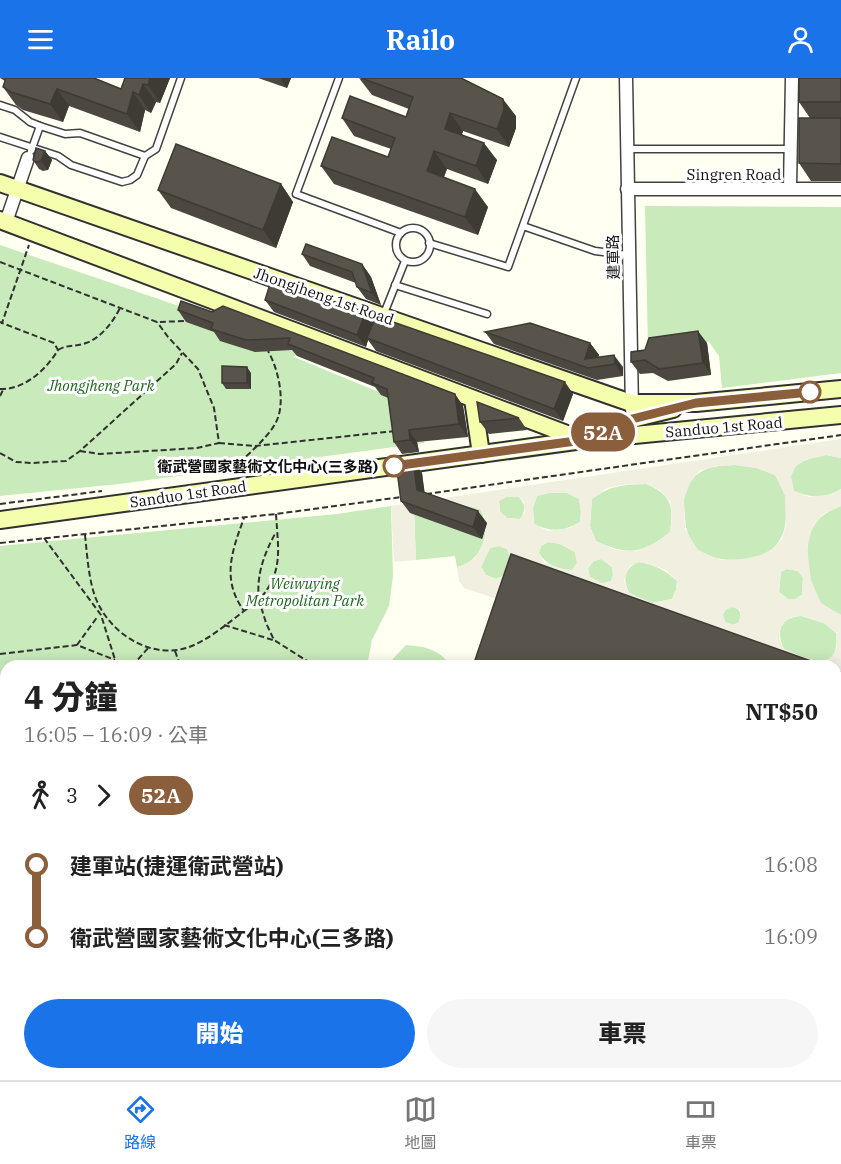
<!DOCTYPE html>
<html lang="zh-TW">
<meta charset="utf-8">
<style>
:root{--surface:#fff;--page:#f6f6f6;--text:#222;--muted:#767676;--line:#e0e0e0;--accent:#1a73e8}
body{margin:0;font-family:"IBM Plex Serif","Noto Sans TC",serif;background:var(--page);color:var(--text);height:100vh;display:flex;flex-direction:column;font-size:22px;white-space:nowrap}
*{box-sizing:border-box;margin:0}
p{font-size:20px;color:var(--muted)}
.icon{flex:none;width:33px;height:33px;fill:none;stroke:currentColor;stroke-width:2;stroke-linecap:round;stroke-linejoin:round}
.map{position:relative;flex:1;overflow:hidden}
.side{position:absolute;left:0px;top:582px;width:842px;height:420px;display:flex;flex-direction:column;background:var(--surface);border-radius:18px 18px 0 0;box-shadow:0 3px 15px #0003}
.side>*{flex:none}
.badge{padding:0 12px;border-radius:20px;font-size:21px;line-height:39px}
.map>.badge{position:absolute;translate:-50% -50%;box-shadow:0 0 0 3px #fff}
.legs{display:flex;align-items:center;gap:9px;height:66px;padding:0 24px;font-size:20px}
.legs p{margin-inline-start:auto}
.overview{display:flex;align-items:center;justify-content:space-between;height:102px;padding:0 24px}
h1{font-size:33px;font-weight:800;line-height:45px}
.primary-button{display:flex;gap:12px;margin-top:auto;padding:12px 24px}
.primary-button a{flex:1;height:69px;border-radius:36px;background:var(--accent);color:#fff;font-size:24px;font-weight:800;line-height:69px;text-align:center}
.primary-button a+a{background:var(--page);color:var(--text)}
ul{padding:0 24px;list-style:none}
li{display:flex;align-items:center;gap:21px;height:72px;font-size:22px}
li i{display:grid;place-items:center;width:9px;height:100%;margin:0 8px;background:currentColor}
li i::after{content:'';width:15px;height:15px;margin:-8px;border:4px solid;border-radius:50%;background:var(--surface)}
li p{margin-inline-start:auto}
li:first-child i{background:linear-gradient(#0000 50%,currentColor 0)}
li:last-child i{background:linear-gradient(currentColor 50%,#0000 0)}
header{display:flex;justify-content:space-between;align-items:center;height:78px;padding:0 24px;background:var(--accent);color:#fff;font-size:27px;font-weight:800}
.tabs{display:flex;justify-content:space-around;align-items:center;height:84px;border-top:2px solid var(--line);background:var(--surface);font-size:16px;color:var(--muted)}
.tabs a{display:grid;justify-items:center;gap:3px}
.tabs .current{color:var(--accent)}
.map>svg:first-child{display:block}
.green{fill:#c9eabb}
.plaza{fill:#f0efe0;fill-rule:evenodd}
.water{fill:#b6d0f6;stroke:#3e74cd;stroke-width:1.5}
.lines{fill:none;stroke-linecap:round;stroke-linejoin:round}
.lane-casing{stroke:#424242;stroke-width:9}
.street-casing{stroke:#424242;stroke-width:15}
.secondary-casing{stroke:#313131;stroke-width:20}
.path{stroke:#313131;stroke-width:2;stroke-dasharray:6 3;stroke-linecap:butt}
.lane{stroke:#fff;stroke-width:6}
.street{stroke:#fff;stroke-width:12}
.secondary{stroke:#f5fead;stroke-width:16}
.wall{fill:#4c4740}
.shaded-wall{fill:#3e3a34}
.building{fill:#58534b;stroke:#3e3a34;stroke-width:1.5}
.line-1-casing{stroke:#fff;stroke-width:14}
.line-1{stroke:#8b5e3c;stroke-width:9}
.stop-1-dot{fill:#fff;stroke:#8b5e3c;stroke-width:3}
.labels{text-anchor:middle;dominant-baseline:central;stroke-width:6;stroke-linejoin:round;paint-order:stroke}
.street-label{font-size:15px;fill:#0f0f0f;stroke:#fff}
.park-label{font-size:15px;font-style:italic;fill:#1f6820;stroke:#fff}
.stop-label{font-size:15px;font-weight:bold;fill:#0f0f0f;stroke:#fff;text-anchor:end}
</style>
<header><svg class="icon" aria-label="menu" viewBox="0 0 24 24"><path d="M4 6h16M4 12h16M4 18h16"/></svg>Railo<svg class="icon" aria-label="person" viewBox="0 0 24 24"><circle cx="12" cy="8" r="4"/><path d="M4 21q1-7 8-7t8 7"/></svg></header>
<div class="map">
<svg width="841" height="1002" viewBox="0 0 841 1002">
<rect width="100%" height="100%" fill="#fffff2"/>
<g class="green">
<polygon points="645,128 841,129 841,295 722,310 719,278 709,264 648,269"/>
<polygon points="0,167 299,269 294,279 398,322 421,335 424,365 119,406 0,418"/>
<path d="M826 377 841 380V411C825 421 811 420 794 413 793 409 791 403 791 399 792 382 814 380 826 377Z"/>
<path d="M735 387 757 390 775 397C778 403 783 410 785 417 787 423 785 430 786 436 786 469 766 481 735 482 723 482 710 480 700 473 688 465 685 448 685 436 684 429 683 423 685 417 693 390 710 388 735 387Z"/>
<path d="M646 406C671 416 674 428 670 454 643 476 628 478 596 463L590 448 592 421C611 407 623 407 646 406Z"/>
<path d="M548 415H567L579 421 581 434 580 444C563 454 551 454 534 446L533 430 537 418Z"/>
<path d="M506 419H519C526 427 526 432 520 441L507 440 500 434 499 423Z"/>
<path d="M460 426 480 431C493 452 482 484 457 489L455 478 416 482 414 432Z"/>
<polygon points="391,428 393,498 389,528 372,562 367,588 6,588 6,996 836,996 836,907 838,908 841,902 841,1002 0,1002 0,468 337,436"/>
<path d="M841 428V537C835 535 824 530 821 525 808 508 803 469 812 451 818 438 829 433 841 428Z"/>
<path d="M548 464 560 466 575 474 577 485 572 492C558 491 547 488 539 475L541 468Z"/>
<path d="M499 468 507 471C513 485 511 496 496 501L486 497 481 489 490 470Z"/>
<polygon points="601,481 612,489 613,497 611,503 602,506 590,499 588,490 594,483"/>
<path d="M639 484C655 487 665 492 677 503L676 512 672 521 652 525 629 515C623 501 623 491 639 484Z"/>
<polygon points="787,491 798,493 803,500 802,517 795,521 788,521 779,514 781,494"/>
<circle cx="732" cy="538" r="9"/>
<path d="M801 538 824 545 836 555C841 597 807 582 784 571 776 553 779 540 801 538Z"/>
<path d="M406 567C428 569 437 571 452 588H388L389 585Z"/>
<polygon points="841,749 841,805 836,803 836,753"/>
<polygon points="836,826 841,829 841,867 836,876"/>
</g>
<g class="plaza">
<path d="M841 361V380L826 377 805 382 796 388 791 398 794 413 809 419 833 416 841 411V428L823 436 812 451 807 470 811 502 821 525 841 537V603L836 601V588H799L503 523 464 510 459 503 457 489 464 487 475 480 484 464 486 449 485 439 480 431 460 426 414 432 416 482 394 484 391 428ZM735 387 757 390 775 397 785 418 786 447 782 461 774 470 761 477 743 481 720 482 698 472 685 451 684 421 690 405 699 393 716 388ZM646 406 660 412 670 423 672 441 670 454 657 464 637 473 615 472 596 463 590 448 592 421 607 410 621 407ZM549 415H567L579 421 581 434 580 444 570 450 548 453 534 446 533 430 537 418ZM506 419H519L524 424 525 434 520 441 507 440 500 433 499 423ZM548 464 560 466 575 474 577 485 572 492 560 491 544 484 539 475 541 468ZM499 468 507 471 511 482 509 492 503 499 496 501 486 497 481 489 490 470ZM601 481 612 489 613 497 611 503 602 505 590 499 588 490 594 483ZM639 484 649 486 666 492 677 503 676 512 672 521 652 525 629 515 624 503 626 495 630 488ZM787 491 798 493 803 500 802 517 795 521H788L779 514 781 494ZM734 529 740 532V539L739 544 735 547 725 544 723 535 727 531ZM801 538 824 545 836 555 837 568 834 577 827 582 818 583 804 580 784 571 779 561 780 551 785 543 792 539Z"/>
<polygon points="841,665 841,724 836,725 836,680"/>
</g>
<g class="water">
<polygon points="0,868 6,872 6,963 0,959"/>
<polygon points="135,996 324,996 326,1002 136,1002"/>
</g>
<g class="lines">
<defs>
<g id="lane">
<polyline points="339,0 296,116 401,155"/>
<polyline points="0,27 15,32 30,44 40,48 65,56 80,55 145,78"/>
<polyline points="0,59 58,78 71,87 122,104 130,102 137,97 145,78 156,71 181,0"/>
<polyline points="627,71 790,71"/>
<polyline points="31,73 40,48"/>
<polyline points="523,148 595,173 628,177"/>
<circle cx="413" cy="167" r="17"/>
<polyline points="429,165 508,189 576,0"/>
<polyline points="395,207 487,236"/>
<polyline points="383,238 405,183"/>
</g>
<g id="street">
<polyline points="626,0 632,332"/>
<polyline points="790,110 792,0"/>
<polyline points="627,111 841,111"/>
<polyline points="6,144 28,80"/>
<polyline points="836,897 841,888"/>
</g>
<g id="secondary">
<polyline points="0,105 631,325 696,325 841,311"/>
<polyline points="0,142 580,361"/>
<polyline points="473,321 481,376"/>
<polyline points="600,355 632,341 673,331"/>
<polyline points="0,442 583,362 841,337"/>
</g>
</defs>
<use href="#lane" class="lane-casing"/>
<use href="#street" class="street-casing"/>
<use href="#secondary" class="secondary-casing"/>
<g class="path">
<polyline points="0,184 157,244 187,243"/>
<polyline points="0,244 2,245 29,167"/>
<path d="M58 272C68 266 76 269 86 265 101 260 113 244 120 230"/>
<path d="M0 311C24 312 46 292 58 272L54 265 2 245"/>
<polyline points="0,318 3,312"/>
<polyline points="219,365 255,368 395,353"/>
<polyline points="80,373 100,376 197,370 219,365 214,330 198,291 168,259 157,244"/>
<polyline points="0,375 16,384 32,385 66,383 80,373 176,286 182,275"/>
<path d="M226 396C239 385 267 361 275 346 287 326 278 290 268 273"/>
<polyline points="426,416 841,357"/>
<polyline points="0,426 102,413"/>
<path d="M276 436C278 471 284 494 259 522L266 545 274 562 315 588"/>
<path d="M85 457C87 475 88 494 93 512 103 550 146 582 186 570 206 564 227 546 244 533 221 501 232 473 244 440"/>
<polyline points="44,460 101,537 117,588"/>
<polyline points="0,465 276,436 402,419"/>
<path d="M244 533 259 522C256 497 264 476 276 454"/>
<polyline points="224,547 273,562"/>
<polyline points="77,567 98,538"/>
<polyline points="175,573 179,584 200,588"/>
<polyline points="0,576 77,567 115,582"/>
<polyline points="132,588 149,569"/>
<polyline points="0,761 6,760"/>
<polyline points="836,946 841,935"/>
<polyline points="836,969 841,956"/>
<polyline points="393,996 402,1002"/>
<polyline points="728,996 734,1002"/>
<polyline points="805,996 818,1002"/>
<polyline points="614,1002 632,996"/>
<polyline points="629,1002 631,996"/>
<polyline points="696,1002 703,996"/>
<polyline points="791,1002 794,996"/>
<polyline points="796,1002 799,996"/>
<polyline points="810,1002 812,996"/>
<polyline points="821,1002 823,996"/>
<polyline points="835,1002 841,988"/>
</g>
<use href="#lane" class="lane"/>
<use href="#street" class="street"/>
<use href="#secondary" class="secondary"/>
</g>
<g class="wall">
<polygon points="0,0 94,0 121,11 125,0 170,0 160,25 156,24 151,35 145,32 140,54 69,28 63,44 23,32 16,27 3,9 5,3"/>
<polygon points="258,0 291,0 287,10"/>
<polygon points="359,0 516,38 516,50 509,69 463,53 462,56 497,82 488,106 447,91 444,99 488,129 478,157 334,106 321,88 388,79 391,71 354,58 342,40 406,39 409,31 372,17"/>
<polygon points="841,0 841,103 811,103 799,85 810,40 799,24"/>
<polygon points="45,73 52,82 48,92 43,93 39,91 33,82"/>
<polygon points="281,106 293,124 276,170 171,130 158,112"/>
<polygon points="302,176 362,186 371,199 381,227 366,221 357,209 356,205 310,188"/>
<polygon points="265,222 373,245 573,316 563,343 376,273 368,262 366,269 274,234"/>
<polygon points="181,223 455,316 463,328 468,359 417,364 419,374 402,376 394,364 388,320 381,317 375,309 297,278 292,272 255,274 220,263 214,254 186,244 178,232"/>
<polygon points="485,254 590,265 599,277 598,279 623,289 623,298 597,302 494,266"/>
<polygon points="707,265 711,297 668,303 653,295 640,296 631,284"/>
<polygon points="251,295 251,311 226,311 222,305"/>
<polygon points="519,340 527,352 489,356 480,344"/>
<polygon points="413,383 422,395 424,414 487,445 482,461 410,435 401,423"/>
<polygon points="0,685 6,685 6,722 0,723"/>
</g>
<g class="shaded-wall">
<polygon points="150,0 170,0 160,25 148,7"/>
<polygon points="280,0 291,0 287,10"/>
<polygon points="143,6 156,24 151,35 139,17"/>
<polygon points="57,11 69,28 63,44 50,26"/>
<polygon points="133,14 145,32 140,54 127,36"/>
<polygon points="503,21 516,38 516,50 509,69 497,51"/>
<polygon points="450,35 463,53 458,68 445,51"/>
<polygon points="484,65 497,82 488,106 476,88"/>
<polygon points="45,73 52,82 48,92 41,83"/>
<polygon points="434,73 447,91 439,111 427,93"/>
<polygon points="281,106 293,124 276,170 263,152"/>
<polygon points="475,111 488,129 478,157 465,139"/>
<polygon points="362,186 371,199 381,227 372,215"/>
<polygon points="366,234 374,247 367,260 368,262 366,269 357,257"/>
<polygon points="698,253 707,265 711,297 703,285"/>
<polygon points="590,265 599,277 595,289 585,281"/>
<polygon points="614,277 623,289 623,298 615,286"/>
<polygon points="247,289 251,295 251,311 247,305"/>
<polygon points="565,304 573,316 563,343 554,331"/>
<polygon points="455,316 463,328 468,359 459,346"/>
<polygon points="409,352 417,364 419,374 410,362"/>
<polygon points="413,383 422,395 426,424 417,412"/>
<polygon points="478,433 487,445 482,461 473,449"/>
<polygon points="841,629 841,665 836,680 836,645"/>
</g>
<g class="building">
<polygon points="6,0 94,0 121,11 125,0 150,0 148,7 143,6 139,17 133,14 127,36 57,11 50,26 11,14 3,9"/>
<polygon points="361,0 461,0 503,21 504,32 497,51 450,35 445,51 484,65 476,88 434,73 427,93 475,111 465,139 321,88 332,59 388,79 395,60 342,40 350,18 406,39 413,19"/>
<rect x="799" y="0" width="42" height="24"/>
<polygon points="799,40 841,40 841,86 799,85"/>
<polygon points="176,66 281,106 263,152 158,112"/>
<polygon points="36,70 45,73 41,83 36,84 33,82"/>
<polygon points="306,166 362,186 372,215 357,209 352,194 302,176"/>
<polygon points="271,203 366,234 357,257 265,222"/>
<polygon points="181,223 212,234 223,228 455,316 459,346 409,352 410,362 394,364 387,311 372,305 374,300 288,266 290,260 246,262 211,251 213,245 178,232"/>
<polygon points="376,238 565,304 554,331 367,260"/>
<polygon points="530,245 590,265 585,281 614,277 615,286 588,290 485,254"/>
<polygon points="698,253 703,285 659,291 645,282 631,284 631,274 645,272 649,260"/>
<polygon points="222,288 247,289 247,305 222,305"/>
<polygon points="477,324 519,340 480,344"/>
<polygon points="413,383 417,412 478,433 473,449 401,423 396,385"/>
<polygon points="511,476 825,588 473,588"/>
<polygon points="836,592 841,594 841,629 836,645"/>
<polygon points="0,685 6,685 6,709 0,710"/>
</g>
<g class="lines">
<defs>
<polyline id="line-1" points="394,388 583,362 632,341 696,325 810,314"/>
</defs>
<use href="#line-1" class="line-1-casing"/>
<use href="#line-1" class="line-1"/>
</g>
<g class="stop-1-dot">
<circle cx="810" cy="314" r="10"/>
<circle cx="394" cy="388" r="10"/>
</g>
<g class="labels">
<g class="street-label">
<text x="734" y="96">Singren Road</text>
<text transform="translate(613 179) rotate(-91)">建軍路</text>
<text transform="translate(324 218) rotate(19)">Jhongjheng 1st Road</text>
<text transform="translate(724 349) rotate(-5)">Sanduo 1st Road</text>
<text transform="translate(188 416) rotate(-8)">Sanduo 1st Road</text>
</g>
<g class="park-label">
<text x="101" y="307">Jhongjheng Park</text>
<text x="305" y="505">Weiwuying<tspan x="305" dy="17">Metropolitan Park</tspan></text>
</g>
<g class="stop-label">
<text x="378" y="388">衛武營國家藝術文化中心(三多路)</text>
</g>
</g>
</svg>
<b class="badge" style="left:603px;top:354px;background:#8b5e3c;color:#fff">52A</b>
<section class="side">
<div class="overview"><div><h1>4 分鐘</h1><p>16:05 – 16:09 · 公車</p></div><b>NT$50</b></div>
<div class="legs"><svg class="icon" aria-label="walk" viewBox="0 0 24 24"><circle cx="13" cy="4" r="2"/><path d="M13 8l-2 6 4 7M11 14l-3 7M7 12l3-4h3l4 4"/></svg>3<svg class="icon" aria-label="forward" viewBox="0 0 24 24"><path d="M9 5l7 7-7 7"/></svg><b class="badge" style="background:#8b5e3c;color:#fff">52A</b></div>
<ul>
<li><i style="color:#8b5e3c"></i><b>建軍站(捷運衛武營站)</b><p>16:08</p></li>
<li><i style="color:#8b5e3c"></i><b>衛武營國家藝術文化中心(三多路)</b><p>16:09</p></li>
</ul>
<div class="primary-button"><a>開始</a><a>車票</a></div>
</section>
</div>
<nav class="tabs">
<a class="current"><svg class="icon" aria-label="directions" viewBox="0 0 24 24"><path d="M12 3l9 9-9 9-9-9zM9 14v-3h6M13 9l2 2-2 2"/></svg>路線</a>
<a><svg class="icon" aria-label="map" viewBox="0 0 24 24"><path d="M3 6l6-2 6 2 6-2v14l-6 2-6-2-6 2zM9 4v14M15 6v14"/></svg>地圖</a>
<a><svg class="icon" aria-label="tickets" viewBox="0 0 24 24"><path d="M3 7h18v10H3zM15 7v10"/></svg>車票</a>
</nav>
